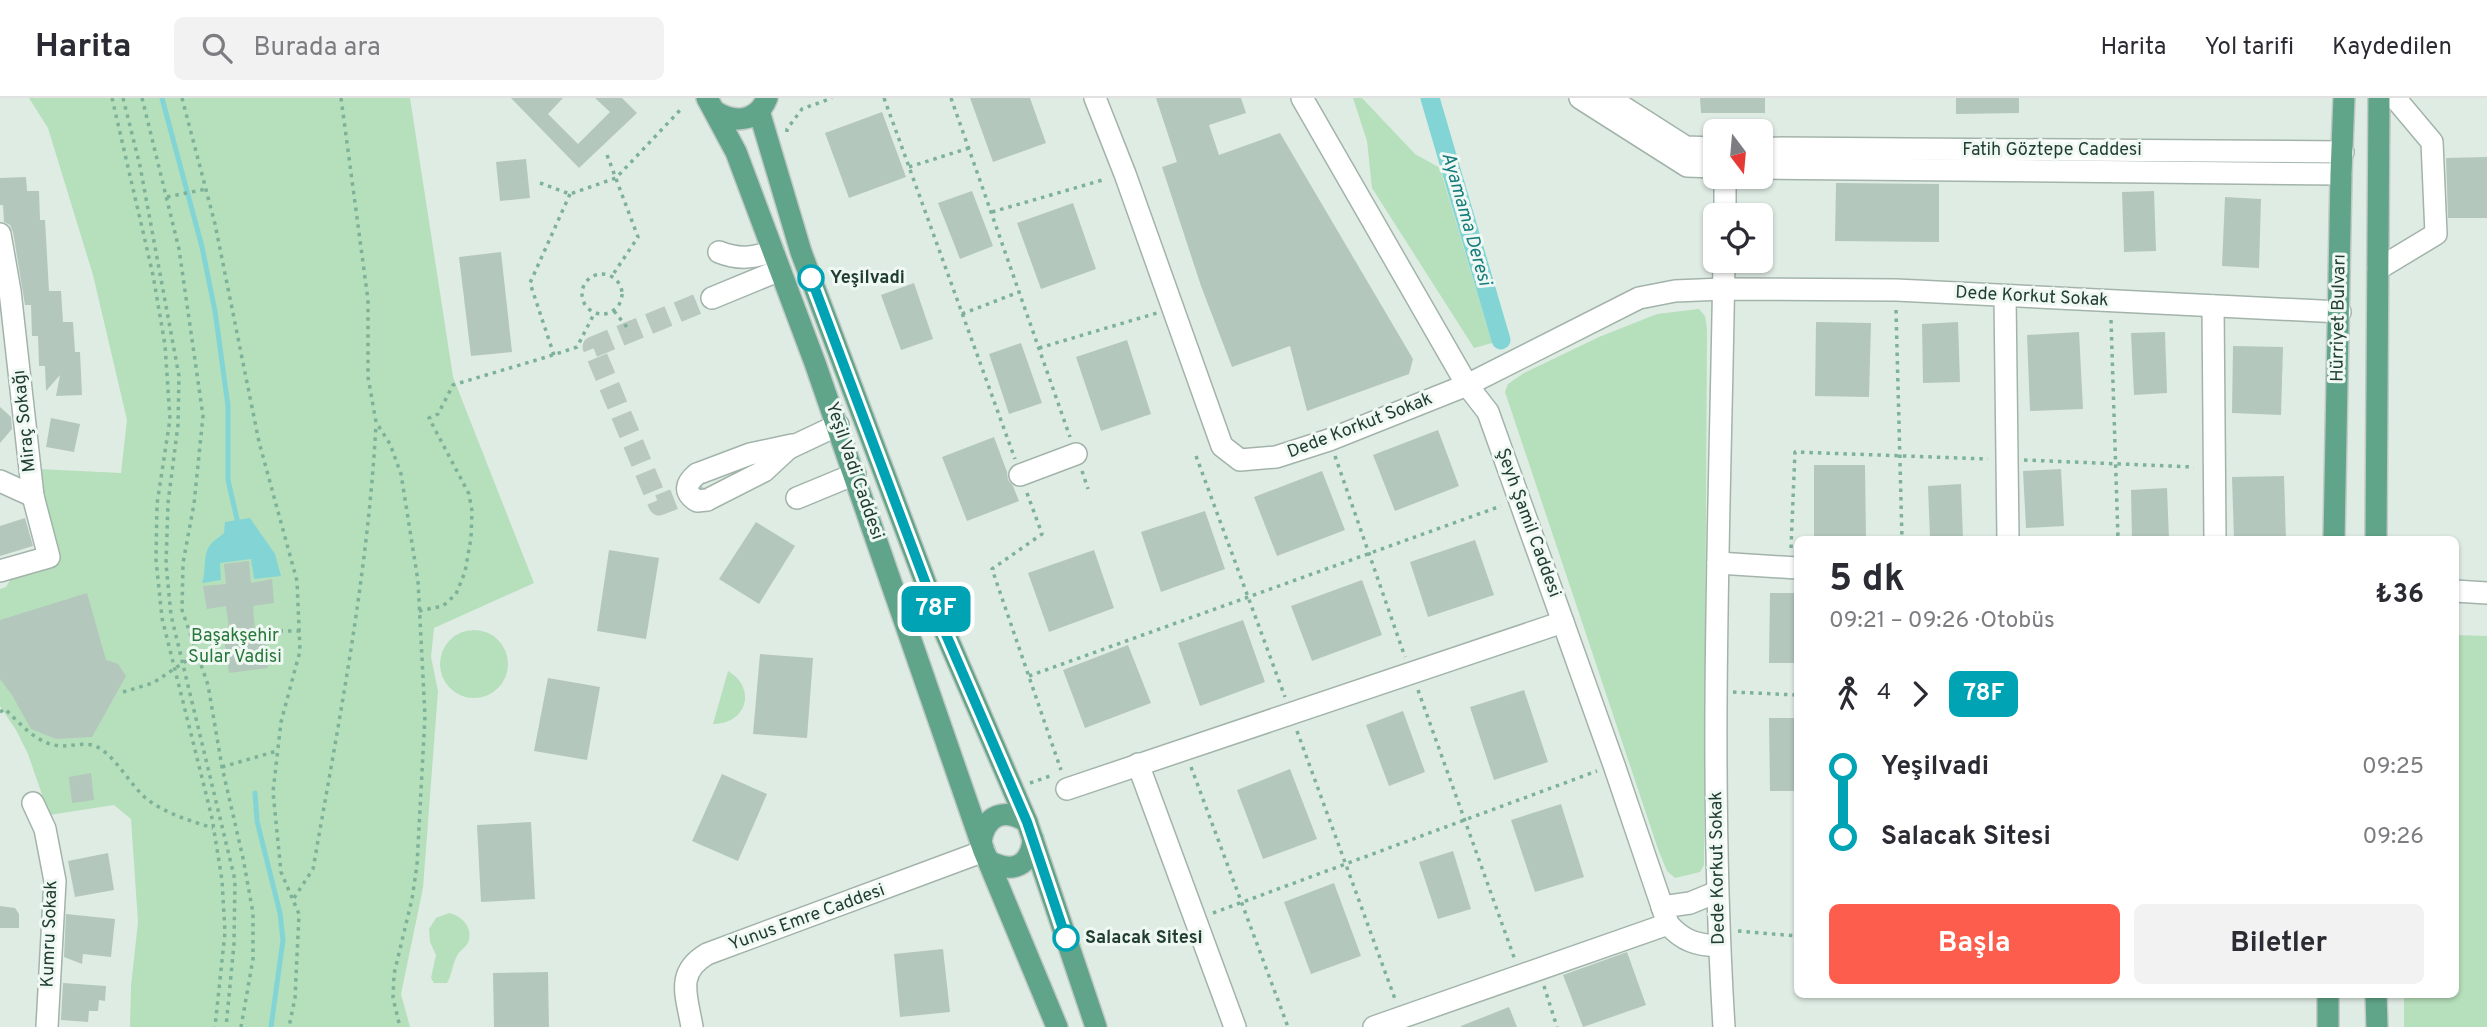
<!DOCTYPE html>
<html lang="tr">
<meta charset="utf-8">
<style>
:root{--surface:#fff;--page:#f2f2f3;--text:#2b2b33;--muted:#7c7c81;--line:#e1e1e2;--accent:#fc5d4d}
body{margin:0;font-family:Overpass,sans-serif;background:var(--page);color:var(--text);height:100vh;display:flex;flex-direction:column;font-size:26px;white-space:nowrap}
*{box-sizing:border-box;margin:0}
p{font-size:23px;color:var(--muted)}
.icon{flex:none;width:38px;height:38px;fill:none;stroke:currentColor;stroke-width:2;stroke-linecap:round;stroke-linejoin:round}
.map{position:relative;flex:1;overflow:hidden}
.side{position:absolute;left:1794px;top:438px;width:665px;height:462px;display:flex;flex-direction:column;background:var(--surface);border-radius:10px;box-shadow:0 2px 5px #0004}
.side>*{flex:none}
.badge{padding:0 14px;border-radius:10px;font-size:24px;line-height:46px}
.needle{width:46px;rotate:164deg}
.fabs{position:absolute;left:1703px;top:21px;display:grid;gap:14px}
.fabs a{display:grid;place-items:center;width:70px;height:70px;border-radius:10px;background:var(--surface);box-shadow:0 2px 5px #0004;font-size:35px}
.map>.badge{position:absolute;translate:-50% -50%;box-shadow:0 0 0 4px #fff}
.legs{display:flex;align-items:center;gap:10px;height:77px;padding:0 35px;font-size:23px}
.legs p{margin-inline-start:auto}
.overview{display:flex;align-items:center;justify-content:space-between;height:119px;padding:0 35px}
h1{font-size:38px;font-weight:700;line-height:52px}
.button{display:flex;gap:14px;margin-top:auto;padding:14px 35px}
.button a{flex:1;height:80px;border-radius:10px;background:var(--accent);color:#fff;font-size:28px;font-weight:700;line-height:80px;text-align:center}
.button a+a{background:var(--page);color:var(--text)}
ul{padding:0 35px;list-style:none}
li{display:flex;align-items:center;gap:24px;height:70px;font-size:26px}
li i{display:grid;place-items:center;width:10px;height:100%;margin:0 9px;background:currentColor}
li i::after{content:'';width:18px;height:18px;margin:-9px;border:5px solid;border-radius:50%;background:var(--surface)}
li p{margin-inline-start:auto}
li:first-child i{background:linear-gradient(#0000 50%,currentColor 0)}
li:last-child i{background:linear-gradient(currentColor 50%,#0000 0)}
header{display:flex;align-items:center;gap:42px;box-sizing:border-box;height:98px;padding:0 35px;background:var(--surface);border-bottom:2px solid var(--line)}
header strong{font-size:33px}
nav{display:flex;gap:38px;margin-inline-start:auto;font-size:24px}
.search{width:490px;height:63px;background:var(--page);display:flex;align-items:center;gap:18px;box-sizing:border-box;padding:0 24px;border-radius:10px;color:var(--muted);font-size:26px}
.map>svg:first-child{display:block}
.green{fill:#b6dfbb}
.water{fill:#83d5d5}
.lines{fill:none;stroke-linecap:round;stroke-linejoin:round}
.stream{stroke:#83d5d5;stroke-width:5}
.canal{stroke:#83d5d5;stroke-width:19}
.building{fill:#b4c7bd}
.minor-tunnel{stroke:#b9c9c0;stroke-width:21;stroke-dasharray:21 10;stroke-linecap:butt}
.minor-casing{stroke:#a2b4aa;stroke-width:24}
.major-casing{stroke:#c0c9c5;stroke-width:24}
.path{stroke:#7db299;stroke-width:3.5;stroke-dasharray:3.5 5;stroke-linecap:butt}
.minor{stroke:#fff;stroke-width:21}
.major{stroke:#60a589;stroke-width:21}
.minor-bridge-casing{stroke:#a2b4aa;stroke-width:24;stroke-linecap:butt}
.minor-bridge{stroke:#fff;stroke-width:21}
.line-1-casing{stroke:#fff;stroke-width:16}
.line-1{stroke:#00a3b4;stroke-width:10}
.stop-1-dot{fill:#fff;stroke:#00a3b4;stroke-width:3.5}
.labels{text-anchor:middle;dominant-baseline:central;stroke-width:6;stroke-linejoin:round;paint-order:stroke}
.street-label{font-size:18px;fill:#1f3d30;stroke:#f0f8f3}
.stop-label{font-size:18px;font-weight:bold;fill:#1f3d30;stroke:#f0f8f3;text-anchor:start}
.park-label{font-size:18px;fill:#267739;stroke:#f0f8f3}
.water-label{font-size:19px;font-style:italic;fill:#157c7d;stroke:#f0f8f3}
</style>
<header>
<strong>Harita</strong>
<div class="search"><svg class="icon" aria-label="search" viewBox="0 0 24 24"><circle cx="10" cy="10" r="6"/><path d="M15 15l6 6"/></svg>Burada ara</div>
<nav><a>Harita</a><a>Yol tarifi</a><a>Kaydedilen</a></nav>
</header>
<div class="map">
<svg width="2487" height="929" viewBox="0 0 2487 929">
<rect width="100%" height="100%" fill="#dfece4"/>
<g class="green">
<polygon points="29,0 410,0 453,279 534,485 434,530 431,559 438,593 423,790 401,896 410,929 130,929 131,888 138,824 131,721 114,707 49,717 28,656 16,632 0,608 0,491 6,489 12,479 57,465 38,371 121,375 127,322 93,177 48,30"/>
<polygon points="1353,0 1362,0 1415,56 1440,70 1492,245 1474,250 1372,90 1367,43"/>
<polygon points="1699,211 1705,218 1707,230 1704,767 1700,774 1675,780 1667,773 1658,751 1505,294 1508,286 1524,275 1599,239 1657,216"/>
<circle cx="474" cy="566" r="34"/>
<polygon points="2455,537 2487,538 2487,929 2404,929 2404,896 2455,896"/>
<path d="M728 573C757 590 747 626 713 626Z"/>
<path d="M449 815C462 818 474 830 468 845 465 850 459 853 457 858 452 867 452 877 447 885H434L431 880 436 857 430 844 429 831 436 820Z"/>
</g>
<path class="water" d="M250 420 275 456 281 478 254 481 251 461 220 465 221 482 202 485C207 472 202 456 211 446 214 442 220 439 224 435L225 424Z"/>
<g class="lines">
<g class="stream">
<polyline points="162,0 202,149 215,213 228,308 228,382 237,421"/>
<polyline points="255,695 257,723 280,815 283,842 271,929"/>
</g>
<polyline class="canal" points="1430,0 1501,242"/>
</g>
<g class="building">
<polygon points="511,0 563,0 548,16 578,46 610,14 595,0 622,0 637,15 579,70"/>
<polygon points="970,0 1030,0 1046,45 993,64"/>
<polygon points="1156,0 1241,0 1246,15 1209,27 1219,57 1280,35 1413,261 1409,276 1307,313 1290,248 1232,269 1201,188 1162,69 1177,64"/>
<polygon points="1700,0 1765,0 1765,15 1701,15"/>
<polygon points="1956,0 2019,0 2019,15 1956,16"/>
<polygon points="882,14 906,79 849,100 825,35"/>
<polygon points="2487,59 2487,120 2448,120 2446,60"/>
<polygon points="526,61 530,100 500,103 496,64"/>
<polygon points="26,79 27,93 39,93 40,122 45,122 49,193 61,193 63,224 73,224 75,254 80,254 82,297 56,298 60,277 46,293 45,268 39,268 38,238 32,238 31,207 25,207 13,134 10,127 4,124 3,107 0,107 0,80"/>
<polygon points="1836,85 1939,86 1939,144 1835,143"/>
<polygon points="972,93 993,148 960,161 938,105"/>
<polygon points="2154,93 2156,153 2124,154 2122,94"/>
<polygon points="2225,99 2261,101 2259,170 2222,168"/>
<polygon points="1073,105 1096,171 1041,191 1017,125"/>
<polygon points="501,154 512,254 471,258 459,159"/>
<polygon points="914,185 933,241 901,252 881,197"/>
<polygon points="1816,224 1871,225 1869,299 1815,298"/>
<polygon points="1958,224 1960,284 1923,285 1922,226"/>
<polygon points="2079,234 2083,311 2030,313 2027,237"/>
<polygon points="2165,234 2167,295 2134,297 2131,235"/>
<polygon points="1127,242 1151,316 1101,333 1076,259"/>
<polygon points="1021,245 1042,305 1009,316 989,256"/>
<polygon points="2233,248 2283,249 2281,317 2232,315"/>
<polygon points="0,309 11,319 12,331 0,345"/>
<polygon points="51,320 80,326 74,354 46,349"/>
<polygon points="1438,332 1459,388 1395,413 1373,357"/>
<polygon points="994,339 1007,374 1008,382 1013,388 1019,403 967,423 942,359"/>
<polygon points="1814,367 1865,367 1866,441 1814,441"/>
<polygon points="2061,371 2064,428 2026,430 2023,373"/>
<polygon points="1322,373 1345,432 1277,458 1254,399"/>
<polygon points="2284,378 2286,441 2234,441 2232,379"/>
<polygon points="1961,386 1963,441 1930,441 1928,388"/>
<polygon points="2167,390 2169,441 2132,441 2131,392"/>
<polygon points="1205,413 1225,471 1161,494 1141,434"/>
<polygon points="25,420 33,448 0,458 0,428"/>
<polygon points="756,424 795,448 759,506 719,481"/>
<polygon points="1475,442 1494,497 1428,519 1410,464"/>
<polygon points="609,452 659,460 646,541 597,533"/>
<polygon points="1094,452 1114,510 1049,534 1028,475"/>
<polygon points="249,463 251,485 272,481 274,505 253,508 255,536 264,536 268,570 229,575 224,541 230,539 226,508 207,511 203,488 226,486 224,466"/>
<polygon points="1362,482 1382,537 1312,563 1291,508"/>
<polygon points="87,495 106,562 118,566 126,578 92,639 56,641 31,631 12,597 0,581 0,522"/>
<polygon points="1770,495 1797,495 1797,565 1769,565"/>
<polygon points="1243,522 1265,584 1200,608 1178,545"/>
<polygon points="1128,547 1151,605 1085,630 1063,572"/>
<polygon points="760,556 813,560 807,640 753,636"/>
<polygon points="548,580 600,589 587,662 534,653"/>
<polygon points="1524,592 1548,664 1494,682 1470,609"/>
<polygon points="1403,613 1425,674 1389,688 1366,627"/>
<polygon points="1769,620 1797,620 1797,693 1770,693"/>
<polygon points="1290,671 1317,741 1263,761 1237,692"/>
<polygon points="91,675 94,702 72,705 69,679"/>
<polygon points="722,676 767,696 738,763 692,743"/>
<polygon points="1561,706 1584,779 1535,794 1511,722"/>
<polygon points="531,724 535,801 481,804 477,727"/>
<polygon points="1453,753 1471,811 1438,821 1419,764"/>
<polygon points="108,755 114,792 75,799 68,763"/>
<polygon points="1334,785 1361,858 1311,876 1284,804"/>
<polygon points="0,808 15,810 19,816 19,830 0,830"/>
<polygon points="66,816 115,821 111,859 83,856 82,866 64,859"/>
<polygon points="943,851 950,914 900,919 894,856"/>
<polygon points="1627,854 1646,907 1583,929 1563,877"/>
<polygon points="548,874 549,929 494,929 493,875"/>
<polygon points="63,885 106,888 105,903 99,902 98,913 89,913 88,924 61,922"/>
<polygon points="1509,909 1517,929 1461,929 1461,928"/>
</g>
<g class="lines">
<polyline class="minor-tunnel" points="703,390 659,407 593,249 712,200"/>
<defs>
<g id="minor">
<polyline points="1095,0 1125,76 1222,348 1240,362 1276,359 1329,342 1467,287 1639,200 1675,193 1723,191 1896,192 2340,214"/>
<path d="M1302 0 1467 287 1488 314 1614 667 1668 826C1683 843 1696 847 1719 848"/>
<polyline points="1580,0 1687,68 1715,69"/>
<polyline points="1609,0 1686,49 1715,50"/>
<polyline points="1760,50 2343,54"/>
<polyline points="1760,70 2341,76"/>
<polyline points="1725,117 1725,79"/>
<polyline points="0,136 10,193 33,398 49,459 0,473"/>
<path d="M719 154C739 162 754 160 773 153"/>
<path d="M1724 163C1720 418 1708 674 1724 929"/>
<polyline points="2378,171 2436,136 2432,44 2395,0"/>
<polyline points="2005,198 2008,441"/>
<polyline points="712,200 780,172"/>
<polyline points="2213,208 2215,441"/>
<polyline points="783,353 838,327"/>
<polyline points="697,376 750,356 792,347 764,373 707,402"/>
<polyline points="1020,377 1076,356"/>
<polyline points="0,383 33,398"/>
<polyline points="797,400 855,376"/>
<polyline points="1718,465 1797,470"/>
<polyline points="2455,493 2487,495"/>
<polyline points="1138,666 1235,929"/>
<polyline points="1067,691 1563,524"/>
<polyline points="33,705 45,731 55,783 47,929"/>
<polyline points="1662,809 1690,805 1717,794"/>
<path d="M692 929C687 898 675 875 707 856L984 753"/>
<polyline points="1374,929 1668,826"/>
</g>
<g id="major">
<polyline points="707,0 736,54 815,265 984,753 1057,929"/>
<polyline points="759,13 801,154 938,518 1027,724 1096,929"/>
<path d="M716 14C735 26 758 23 767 0"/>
<polyline points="2334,441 2341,76 2344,0"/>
<polyline points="2376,441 2379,0"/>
<path d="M981 744C985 717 1004 709 1027 724"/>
<path d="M989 763C1012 776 1031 768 1033 741"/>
<polyline points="2376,896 2377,929"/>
<polyline points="2328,929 2328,896"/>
</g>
</defs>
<use href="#minor" class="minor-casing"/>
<use href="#major" class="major-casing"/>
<g class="path">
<polyline points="112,0 153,177 165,247 170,321 157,406 156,462 162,520 212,720 222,782 225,834 215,929"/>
<polyline points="123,0 140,68 179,278 178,327 168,405 166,466 171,517 235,782 234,846 226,929"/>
<polyline points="142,0 179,151 203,318 194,406 183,465 182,512 208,587 222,669 243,760 253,815 253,861 241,929"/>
<polyline points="182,0 215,126 259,344 297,483 300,553 281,624 273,694 281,774 299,816 295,900 289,929"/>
<polyline points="341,0 368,202 368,279 376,324 390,346 401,376 418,483 425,618 417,767 412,801 394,876 393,900 400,929"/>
<polyline points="884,0 1015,361"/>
<polyline points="951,0 1070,339"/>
<polyline points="787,34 787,31 802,11 832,0"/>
<polyline points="607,57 638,139 612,178"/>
<polyline points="909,69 969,50"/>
<polyline points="540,85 570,96 616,80 683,9"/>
<polyline points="167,99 206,91"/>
<polyline points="992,114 1106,81"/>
<circle cx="602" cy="196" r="20"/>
<polyline points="1896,212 1902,441"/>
<polyline points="614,213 630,233"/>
<polyline points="962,216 1019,194"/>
<polyline points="2111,222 2118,441"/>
<polyline points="1039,250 1157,215"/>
<polyline points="554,257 530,185 570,96"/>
<polyline points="1196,358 1285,599"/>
<polyline points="1335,358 1405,559"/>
<polyline points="2024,362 2194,369"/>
<polyline points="1082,373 1088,391"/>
<polyline points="1027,395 1042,436 992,471 1061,672"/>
<polyline points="1791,450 1795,354 1988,361"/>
<path d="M419 513 443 508 456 496 465 474 471 440 472 413 469 396 429 320 438 316 453 287C495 274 536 263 577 249L594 216"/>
<polyline points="271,533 300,533"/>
<polyline points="195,545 216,539"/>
<polyline points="1029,578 1501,408"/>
<polyline points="1418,592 1515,862"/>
<polyline points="123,594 153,585 198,555"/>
<polyline points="1733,594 1797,597"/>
<path d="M0 614 5 611C21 626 38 648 63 648 73 648 84 644 95 648 115 656 130 688 148 702 167 716 191 723 213 730"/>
<polyline points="1297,633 1395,901"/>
<polyline points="222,669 277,653"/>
<polyline points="1191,669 1288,929"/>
<polyline points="1030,685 1053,677"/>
<path d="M294 800 313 771C339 623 368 476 376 326"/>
<polyline points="1213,815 1597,673"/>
<polyline points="1738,833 1797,838"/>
<polyline points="1544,888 1557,929"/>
</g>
<use href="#minor" class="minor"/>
<use href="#major" class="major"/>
<defs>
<path id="minor-bridge" d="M697 376C686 385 683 394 697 403L707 402"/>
</defs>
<use href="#minor-bridge" class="minor-bridge-casing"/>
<use href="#minor-bridge" class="minor-bridge"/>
</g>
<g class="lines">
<defs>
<polyline id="line-1" points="811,180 938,518 1027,724 1066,840"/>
</defs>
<use href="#line-1" class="line-1-casing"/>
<use href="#line-1" class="line-1"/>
</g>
<g class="stop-1-dot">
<circle cx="811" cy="180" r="12"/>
<circle cx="1066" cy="840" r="12"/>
</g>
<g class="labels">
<g class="street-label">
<text x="2052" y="52">Fatih Göztepe Caddesi</text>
<text transform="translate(2032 199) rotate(3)">Dede Korkut Sokak</text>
<text transform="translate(2339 220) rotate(-89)">Hürriyet Bulvarı</text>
<text transform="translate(25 323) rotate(-96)">Miraç Sokağı</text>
<text transform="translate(1360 328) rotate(-21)">Dede Korkut Sokak</text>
<text transform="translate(854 373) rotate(71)">Yeşil Vadi Caddesi</text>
<text transform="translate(1528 425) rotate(70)">Şeyh Şamil Caddesi</text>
<text transform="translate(1718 770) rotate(-91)">Dede Korkut Sokak</text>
<text transform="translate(807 820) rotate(-20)">Yunus Emre Caddesi</text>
<text transform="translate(50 836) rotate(-88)">Kumru Sokak</text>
</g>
<g class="stop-label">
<text x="830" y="180">Yeşilvadi</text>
<text x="1085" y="840">Salacak Sitesi</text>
</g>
<g class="park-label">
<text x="235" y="538">Başakşehir<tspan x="235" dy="21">Sular Vadisi</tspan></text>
</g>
<g class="water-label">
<text transform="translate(1466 121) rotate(74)">Ayamama Deresi</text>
</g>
</g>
</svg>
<div class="fabs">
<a><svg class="needle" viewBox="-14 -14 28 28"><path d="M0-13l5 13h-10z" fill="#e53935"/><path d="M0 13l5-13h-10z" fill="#7c7c81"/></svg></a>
<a><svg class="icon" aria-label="locate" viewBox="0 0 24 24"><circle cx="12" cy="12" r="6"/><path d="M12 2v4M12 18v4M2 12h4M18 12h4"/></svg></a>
</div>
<b class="badge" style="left:936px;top:511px;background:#00a3b4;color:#fff">78F</b>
<section class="side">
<div class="overview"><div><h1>5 dk</h1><p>09:21 – 09:26 · Otobüs</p></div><b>₺36</b></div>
<div class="legs"><svg class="icon" aria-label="walk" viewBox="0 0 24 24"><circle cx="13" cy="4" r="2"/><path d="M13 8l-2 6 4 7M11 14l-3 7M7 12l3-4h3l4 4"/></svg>4<svg class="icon" aria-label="forward" viewBox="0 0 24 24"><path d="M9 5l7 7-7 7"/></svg><b class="badge" style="background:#00a3b4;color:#fff">78F</b></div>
<ul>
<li><i style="color:#00a3b4"></i><b>Yeşilvadi</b><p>09:25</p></li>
<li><i style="color:#00a3b4"></i><b>Salacak Sitesi</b><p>09:26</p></li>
</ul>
<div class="button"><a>Başla</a><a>Biletler</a></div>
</section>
</div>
